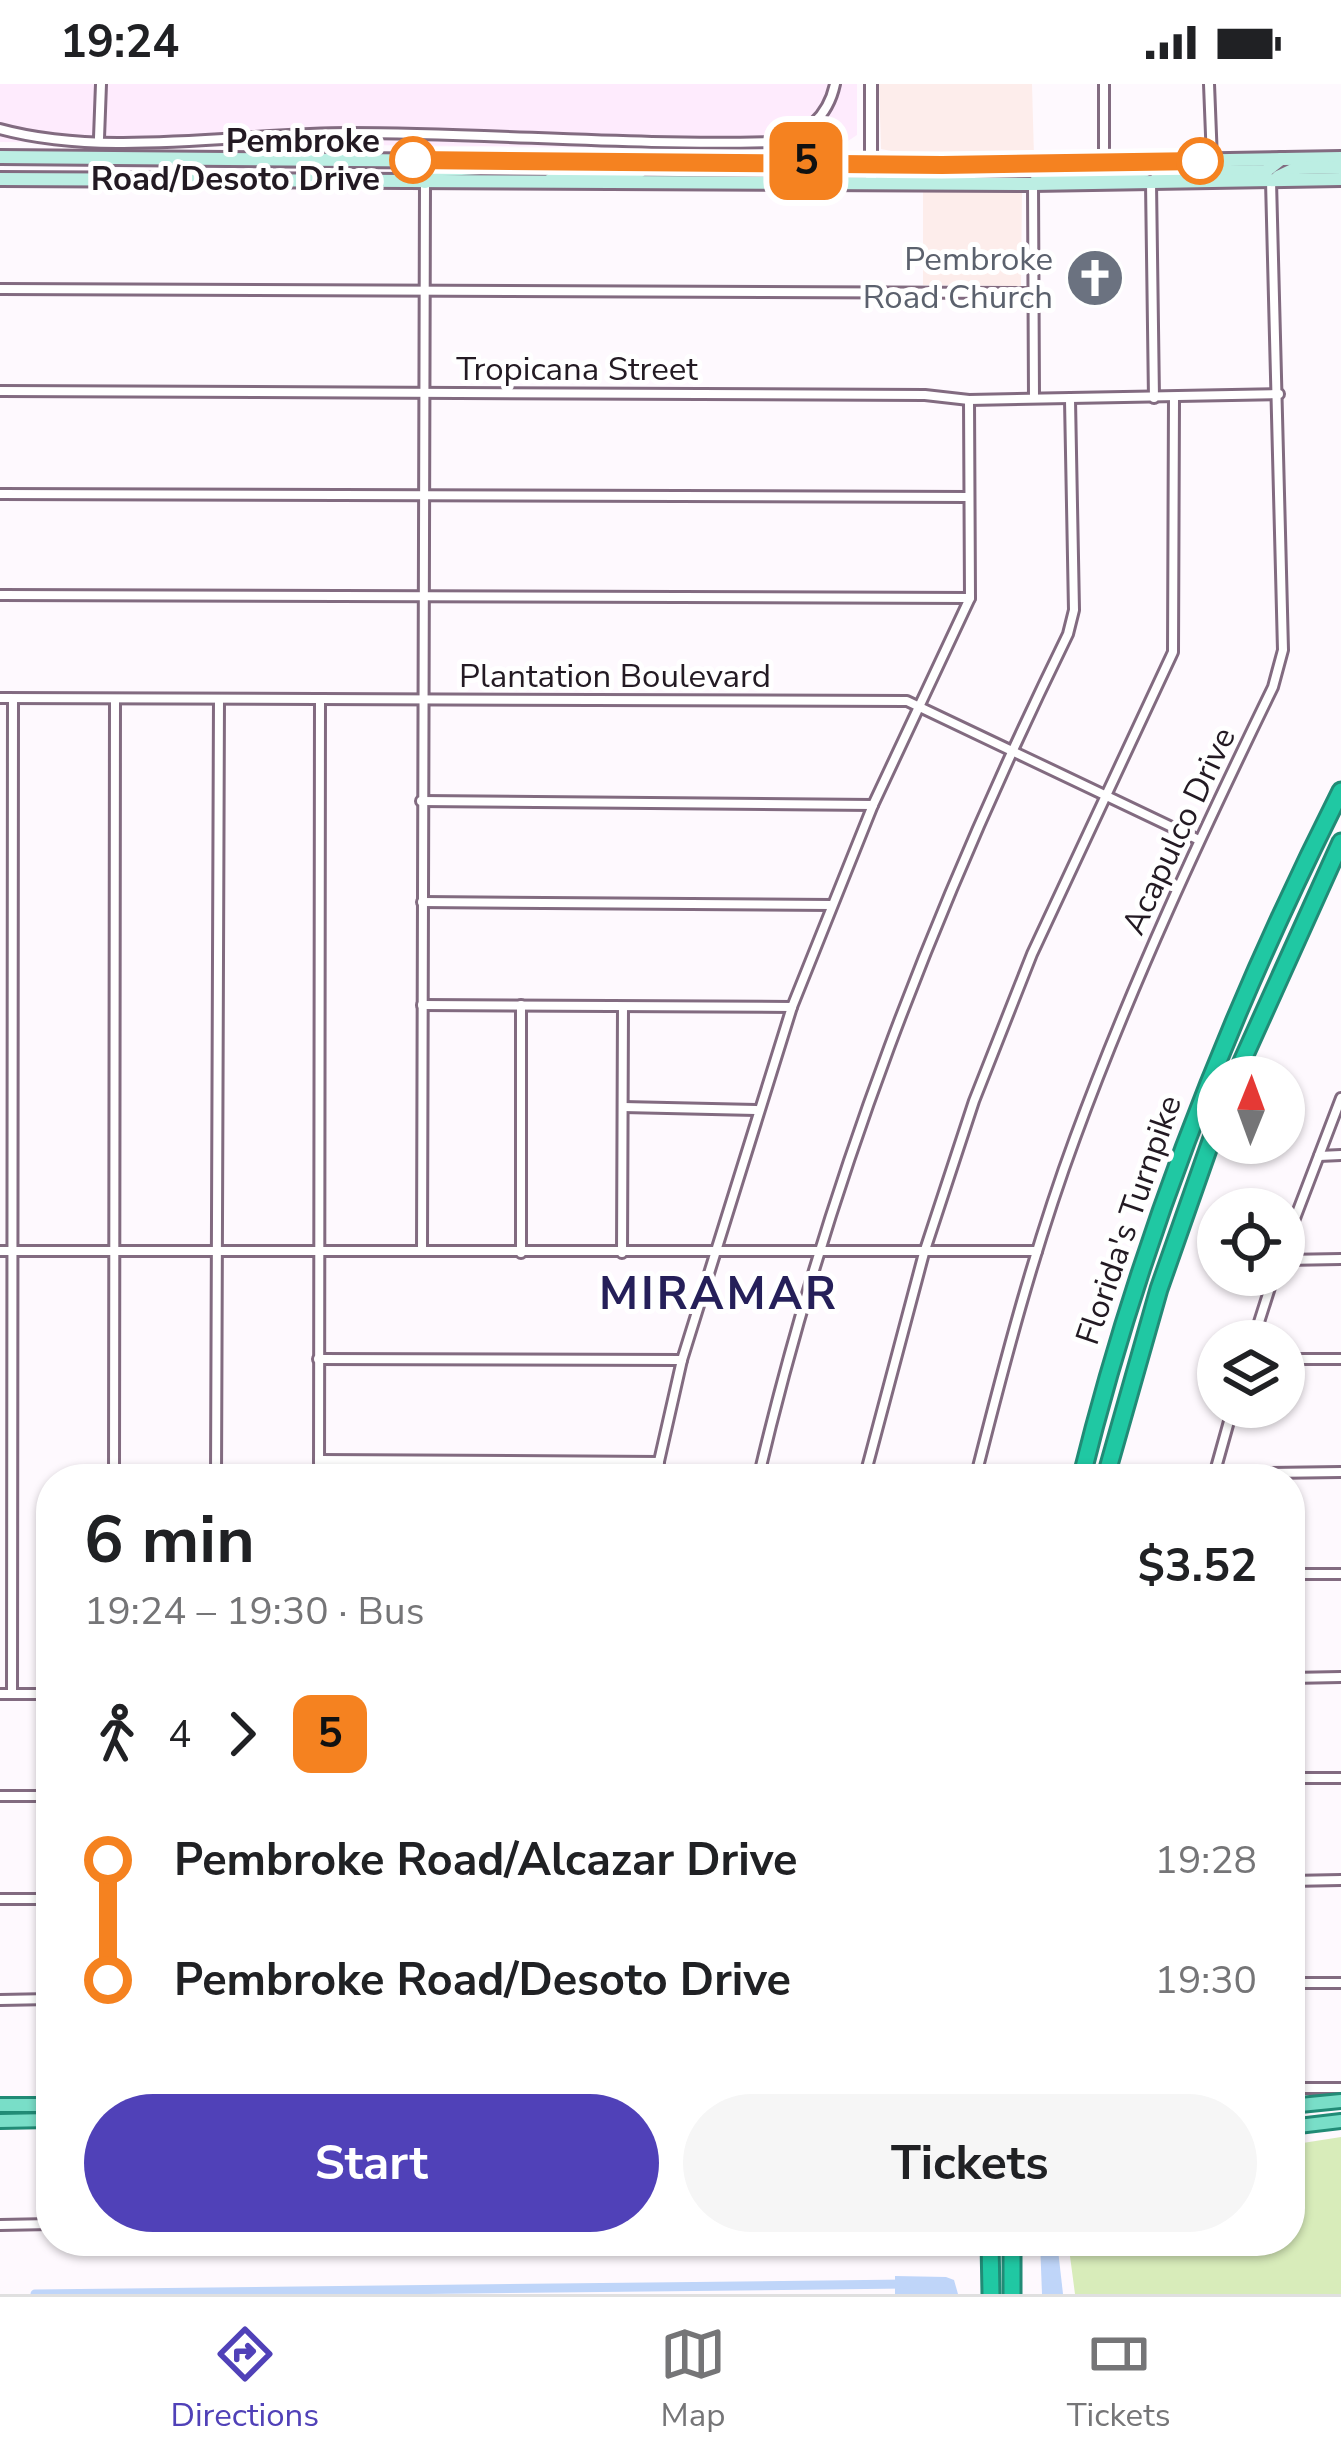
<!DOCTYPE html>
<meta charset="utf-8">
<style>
:root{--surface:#fff;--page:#f6f6f6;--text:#202124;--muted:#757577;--line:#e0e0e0;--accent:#5041b8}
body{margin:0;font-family:"Nunito Sans",sans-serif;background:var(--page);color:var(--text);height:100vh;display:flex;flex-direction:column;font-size:45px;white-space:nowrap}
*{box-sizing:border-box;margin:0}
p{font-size:39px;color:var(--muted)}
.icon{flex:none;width:66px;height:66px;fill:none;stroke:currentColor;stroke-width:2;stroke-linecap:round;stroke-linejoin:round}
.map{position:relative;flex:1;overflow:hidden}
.details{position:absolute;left:36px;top:1380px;width:1269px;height:792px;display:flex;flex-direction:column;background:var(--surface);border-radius:48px;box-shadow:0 3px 9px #0004}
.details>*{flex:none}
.badge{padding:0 24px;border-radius:18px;font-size:42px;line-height:78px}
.needle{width:78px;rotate:1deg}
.buttons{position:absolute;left:1197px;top:972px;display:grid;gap:24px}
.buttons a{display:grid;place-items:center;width:108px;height:108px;border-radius:50%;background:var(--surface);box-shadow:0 3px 9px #0004;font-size:60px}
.map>.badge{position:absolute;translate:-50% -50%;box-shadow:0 0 0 6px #fff}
.legs{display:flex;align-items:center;gap:18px;height:132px;padding:0 48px;font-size:39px}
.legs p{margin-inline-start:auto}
.summary{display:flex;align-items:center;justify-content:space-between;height:204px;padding:0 48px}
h1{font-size:66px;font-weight:700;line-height:90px}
.cta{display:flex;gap:24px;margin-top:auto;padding:24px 48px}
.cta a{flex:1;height:138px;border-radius:72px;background:var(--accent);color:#fff;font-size:48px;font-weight:700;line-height:138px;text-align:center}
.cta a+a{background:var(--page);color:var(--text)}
ul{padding:0 48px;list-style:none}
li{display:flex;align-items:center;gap:42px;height:120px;font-size:45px}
li i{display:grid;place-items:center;width:18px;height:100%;margin:0 15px;background:currentColor}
li i::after{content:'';width:30px;height:30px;margin:-15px;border:9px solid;border-radius:50%;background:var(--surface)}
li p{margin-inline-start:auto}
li:first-child i{background:linear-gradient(#0000 50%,currentColor 0)}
li:last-child i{background:linear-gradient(currentColor 50%,#0000 0)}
.status{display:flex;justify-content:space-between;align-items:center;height:84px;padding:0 60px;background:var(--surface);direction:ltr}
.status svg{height:33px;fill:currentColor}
.dock{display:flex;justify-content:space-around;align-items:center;height:168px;border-top:3px solid var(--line);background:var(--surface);font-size:33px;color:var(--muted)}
.dock a{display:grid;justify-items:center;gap:6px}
.dock .selected{color:var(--accent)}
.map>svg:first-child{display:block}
.commercial{fill:#fdedeb}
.built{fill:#feebfd}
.green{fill:#d8ecba}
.water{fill:#bfd5f9}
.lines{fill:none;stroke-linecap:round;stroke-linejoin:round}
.canal{stroke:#bfd5f9;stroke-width:9}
.minor-casing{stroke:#826b80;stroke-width:14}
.tertiary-casing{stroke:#826b80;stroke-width:16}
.secondary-casing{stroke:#826b80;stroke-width:18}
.primary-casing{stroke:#218b76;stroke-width:18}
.motorway-casing{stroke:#218b76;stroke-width:21}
.minor{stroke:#fff;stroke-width:8}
.tertiary{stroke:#fff;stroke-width:10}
.secondary{stroke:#bceee3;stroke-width:12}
.primary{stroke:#79dec8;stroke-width:12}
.motorway{stroke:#20c8a3;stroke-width:15}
.line-1-casing{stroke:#fff;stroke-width:27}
.line-1{stroke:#f58220;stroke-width:18}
.stop-1-dot{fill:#fff;stroke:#f58220;stroke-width:6}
.labels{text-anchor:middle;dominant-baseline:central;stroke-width:10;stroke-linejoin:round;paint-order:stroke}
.stop-label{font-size:33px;font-weight:bold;fill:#231a23;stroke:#fff;text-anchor:end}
.worship-label{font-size:33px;fill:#5b616d;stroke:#fff;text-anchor:end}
.street-label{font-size:33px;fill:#231a23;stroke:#fff}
.district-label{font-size:45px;font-weight:bold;letter-spacing:3px;fill:#251f59;stroke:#fff}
</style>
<div class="status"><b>19:24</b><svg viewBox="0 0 49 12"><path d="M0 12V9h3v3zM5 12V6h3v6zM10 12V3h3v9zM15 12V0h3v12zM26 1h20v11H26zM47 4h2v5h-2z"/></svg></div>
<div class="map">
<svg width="1341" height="2210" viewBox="0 0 1341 2210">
<rect width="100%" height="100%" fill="#fef9fe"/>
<polygon class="commercial" points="879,0 1032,0 1034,73 1022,106 1021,202 923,201 923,73 881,65"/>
<polygon class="built" points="0,0 857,0 857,51 836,65 0,58"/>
<polygon class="green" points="1341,2053 1341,2210 1075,2210 1068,2157 1290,2157 1290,2061"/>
<g class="water">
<polygon points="1040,2157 1057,2157 1063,2210 1042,2210"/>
<polygon points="895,2192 946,2193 954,2196 958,2210 895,2210"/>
</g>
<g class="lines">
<polyline class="canal" points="35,2210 906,2200"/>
<defs>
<g id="minor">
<polyline points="1104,0 1104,79"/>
<polyline points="1209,0 1212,76"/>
<path d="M0 45C106 74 240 49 349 49 489 49 631 62 772 58 805 53 828 33 835 0"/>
<polyline points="99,54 101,0"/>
<polyline points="1151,99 1154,314"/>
<polyline points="1033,101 1034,314"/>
<polyline points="0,205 1031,209"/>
<polyline points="0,307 925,311 969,316 1279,310"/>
<polyline points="0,410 969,413"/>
<polyline points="0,511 970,514"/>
<polyline points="0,614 907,617 1199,756"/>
<polyline points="421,717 873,721"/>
<polyline points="422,818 832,821"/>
<polyline points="422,921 792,923"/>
<polyline points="623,1023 756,1026"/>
<polyline points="1319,1072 1341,1071"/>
<polyline points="1284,1163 1341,1014"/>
<polyline points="0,1167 1037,1167"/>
<polyline points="422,1167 425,98"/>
<polyline points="521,1169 521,921"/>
<polyline points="622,1169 623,923"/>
<polyline points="1284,1176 1341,1175"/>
<polyline points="1253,1257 1274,1191"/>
<polyline points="318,1275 682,1276"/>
<polyline points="1284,1275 1341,1275"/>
<polyline points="319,1376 659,1378"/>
<polyline points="1214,1390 1341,1388"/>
<polyline points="1214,1391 1233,1323"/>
<polyline points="114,1395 115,615"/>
<polyline points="216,1395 219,615"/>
<polyline points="319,1395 320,615"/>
<polyline points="421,1395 421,1378"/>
<polyline points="523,1395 523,1378"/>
<polyline points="655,1395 682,1276 792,923 873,721 970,514 969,316"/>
<path d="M758 1395C827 1100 935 822 1068 550L1074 526 1070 316"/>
<polyline points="864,1395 924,1169 974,1017 1032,870 1173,568 1174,313"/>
<path d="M975 1395C1004 1280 1034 1165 1075 1054 1132 899 1201 751 1273 603L1283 566 1271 97"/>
<polyline points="1290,1490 1341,1490"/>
<polyline points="1290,1594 1341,1593"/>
<polyline points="0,1610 51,1610"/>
<polyline points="12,1610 13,615"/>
<polyline points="1290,1694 1341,1694"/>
<polyline points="0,1712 51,1712"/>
<polyline points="1290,1797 1341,1796"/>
<polyline points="0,1815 51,1815"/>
<polyline points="1290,1899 1341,1899"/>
<polyline points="0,1916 51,1915"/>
<polyline points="1290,2004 1341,2004"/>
<polyline points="0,2141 51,2140"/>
</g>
<polyline id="tertiary" points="871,96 871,0"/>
<g id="secondary">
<polyline points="0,73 942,81 1341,74"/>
<polyline points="1278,93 1297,84 1341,83"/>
<polyline points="1157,94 1168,89 1266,87 1281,75"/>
<polyline points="0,95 1033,100 1341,95"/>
<polyline points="549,97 561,88 639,88 651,77"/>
<polyline points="425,98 442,86 540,81"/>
<polyline points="1035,98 1047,89 1144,87 1159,78"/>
</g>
<g id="primary">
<polyline points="0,2021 51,2021"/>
<polyline points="1290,2022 1341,2017"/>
<polyline points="0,2037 51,2036"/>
<polyline points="1290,2043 1341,2037"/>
</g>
<g id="motorway">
<polyline points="1235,993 1341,758"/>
<path d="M1081 1395C1140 1156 1230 927 1341 707"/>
<polyline points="1105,1395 1159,1205 1218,1037"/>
<polyline points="990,2157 991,2210"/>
<polyline points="1012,2157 1012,2210"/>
</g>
</defs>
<use href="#minor" class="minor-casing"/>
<use href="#tertiary" class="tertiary-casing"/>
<use href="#secondary" class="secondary-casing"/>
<use href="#primary" class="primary-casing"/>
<use href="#motorway" class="motorway-casing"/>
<use href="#minor" class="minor"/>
<use href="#tertiary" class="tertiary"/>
<use href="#secondary" class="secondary"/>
<use href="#primary" class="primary"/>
<use href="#motorway" class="motorway"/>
</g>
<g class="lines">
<defs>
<polyline id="line-1" points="413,76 942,81 1200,77"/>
</defs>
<use href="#line-1" class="line-1-casing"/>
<use href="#line-1" class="line-1"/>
</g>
<defs>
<symbol id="church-disc" viewBox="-11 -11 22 22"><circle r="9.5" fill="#6b7280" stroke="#fff"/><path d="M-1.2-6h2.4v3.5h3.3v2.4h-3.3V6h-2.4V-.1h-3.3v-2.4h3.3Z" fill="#fff"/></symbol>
</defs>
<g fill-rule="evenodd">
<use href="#church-disc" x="1062" y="161" width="66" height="66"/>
</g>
<g class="stop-1-dot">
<circle cx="413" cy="76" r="21"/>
<circle cx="1200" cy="77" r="21"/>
</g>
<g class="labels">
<g class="stop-label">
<text x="380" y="57">Pembroke<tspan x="380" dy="38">Road/Desoto Drive</tspan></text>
</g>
<g class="worship-label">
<text x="1053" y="175">Pembroke<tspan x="1053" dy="38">Road Church</tspan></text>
</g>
<g class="street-label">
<text x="577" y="285">Tropicana Street</text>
<text x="615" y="592">Plantation Boulevard</text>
<text transform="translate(1179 747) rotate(-65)">Acapulco Drive</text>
<text transform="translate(1129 1136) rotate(-71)">Florida's Turnpike</text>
</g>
<g class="district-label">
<text x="719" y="1210">MIRAMAR</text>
</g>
</g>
</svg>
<div class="buttons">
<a><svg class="needle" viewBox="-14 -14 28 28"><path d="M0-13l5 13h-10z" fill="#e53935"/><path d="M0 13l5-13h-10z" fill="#757577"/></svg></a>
<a><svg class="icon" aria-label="locate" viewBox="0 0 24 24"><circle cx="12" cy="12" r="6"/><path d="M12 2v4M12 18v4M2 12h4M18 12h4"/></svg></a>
<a><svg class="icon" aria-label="layers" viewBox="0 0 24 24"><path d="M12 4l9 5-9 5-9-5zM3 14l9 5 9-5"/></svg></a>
</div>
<b class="badge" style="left:806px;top:77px;background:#f58220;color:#111">5</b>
<section class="details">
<div class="summary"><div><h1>6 min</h1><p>19:24 – 19:30 · Bus</p></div><b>$3.52</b></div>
<div class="legs"><svg class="icon" aria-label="walk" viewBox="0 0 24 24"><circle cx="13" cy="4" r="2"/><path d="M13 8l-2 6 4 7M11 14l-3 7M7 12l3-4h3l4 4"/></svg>4<svg class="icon" aria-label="forward" viewBox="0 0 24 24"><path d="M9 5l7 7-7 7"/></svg><b class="badge" style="background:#f58220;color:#111">5</b></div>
<ul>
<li><i style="color:#f58220"></i><b>Pembroke Road/Alcazar Drive</b><p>19:28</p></li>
<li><i style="color:#f58220"></i><b>Pembroke Road/Desoto Drive</b><p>19:30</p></li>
</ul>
<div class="cta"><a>Start</a><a>Tickets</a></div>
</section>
</div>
<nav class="dock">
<a class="selected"><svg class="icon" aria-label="directions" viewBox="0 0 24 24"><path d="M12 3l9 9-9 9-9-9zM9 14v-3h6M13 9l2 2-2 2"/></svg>Directions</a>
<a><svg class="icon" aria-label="map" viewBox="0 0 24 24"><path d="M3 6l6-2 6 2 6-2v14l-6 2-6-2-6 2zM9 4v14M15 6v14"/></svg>Map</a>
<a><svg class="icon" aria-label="tickets" viewBox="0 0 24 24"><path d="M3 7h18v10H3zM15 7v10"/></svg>Tickets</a>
</nav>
